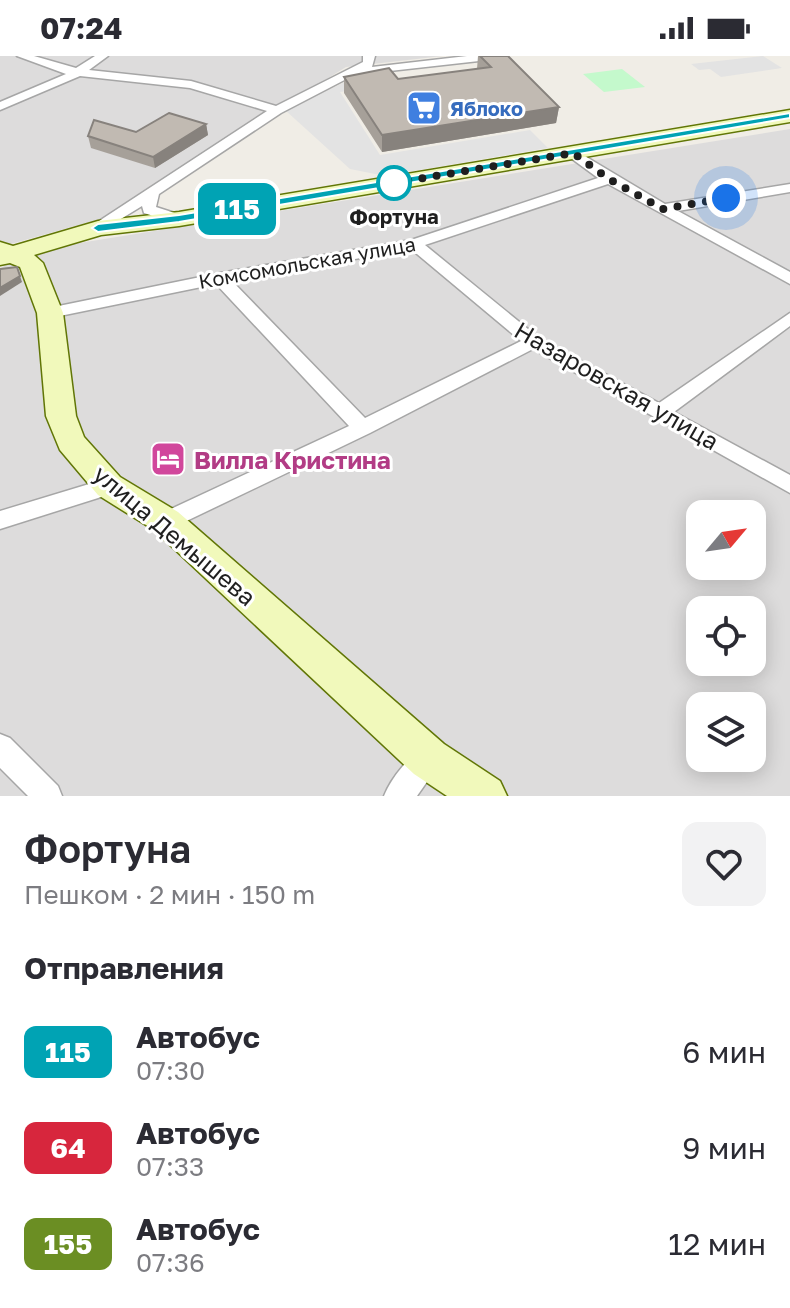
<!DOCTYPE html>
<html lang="ru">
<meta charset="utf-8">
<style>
:root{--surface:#fff;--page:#f2f2f3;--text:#2b2b33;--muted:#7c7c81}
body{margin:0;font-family:"Golos Text",sans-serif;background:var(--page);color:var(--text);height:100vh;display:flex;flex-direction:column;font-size:30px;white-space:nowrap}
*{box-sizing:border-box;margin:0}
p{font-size:26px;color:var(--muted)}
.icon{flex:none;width:44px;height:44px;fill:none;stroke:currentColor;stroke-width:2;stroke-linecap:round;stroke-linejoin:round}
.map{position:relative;height:740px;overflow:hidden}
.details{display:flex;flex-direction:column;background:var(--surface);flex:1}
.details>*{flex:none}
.badge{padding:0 16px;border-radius:12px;font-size:28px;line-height:52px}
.needle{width:52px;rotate:61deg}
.controls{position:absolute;left:686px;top:444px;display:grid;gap:16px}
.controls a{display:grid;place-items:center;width:80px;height:80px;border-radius:16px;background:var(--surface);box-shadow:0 4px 20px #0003;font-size:40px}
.you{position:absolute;width:40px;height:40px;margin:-20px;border:6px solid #fff;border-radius:50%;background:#1a73e8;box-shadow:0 0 0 12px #1a73e833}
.map>.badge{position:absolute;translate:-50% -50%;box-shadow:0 0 0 4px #fff}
h2{padding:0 24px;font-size:30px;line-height:72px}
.round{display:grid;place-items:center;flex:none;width:84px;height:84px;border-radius:16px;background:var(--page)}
.headline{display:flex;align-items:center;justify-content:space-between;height:136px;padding:0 24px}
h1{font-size:38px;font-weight:600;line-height:60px}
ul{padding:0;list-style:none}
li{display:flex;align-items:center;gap:24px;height:96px;padding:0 24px}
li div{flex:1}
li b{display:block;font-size:30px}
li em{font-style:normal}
li .badge{min-width:88px;font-weight:700;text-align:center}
.status{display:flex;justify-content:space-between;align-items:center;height:56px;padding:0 40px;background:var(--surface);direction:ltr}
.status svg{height:22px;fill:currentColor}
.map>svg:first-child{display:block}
.residential{fill:#dddcdc;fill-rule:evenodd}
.park{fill:#c4f9cc}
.parking{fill:#e3e3e3}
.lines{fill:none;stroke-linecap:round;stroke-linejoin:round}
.street-casing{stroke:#a6a6a6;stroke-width:3}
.secondary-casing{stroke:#617606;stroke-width:3}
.street{fill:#fff;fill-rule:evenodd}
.secondary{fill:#f1f9bb;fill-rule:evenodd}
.wall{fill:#a6a099}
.shaded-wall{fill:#87827d}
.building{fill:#c1bab2;stroke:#87827d;stroke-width:2}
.line{fill:#00a3b4;stroke:#fff;stroke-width:2}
.walk{stroke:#1f1f1f;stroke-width:8;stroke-dasharray:0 14.4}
.stop-dot{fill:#fff;stroke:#00a3b4;stroke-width:4}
.labels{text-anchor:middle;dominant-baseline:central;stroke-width:6;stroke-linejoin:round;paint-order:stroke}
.far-shop-label{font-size:20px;font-weight:bold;fill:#366cbe;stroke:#fff;text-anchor:start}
.far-stop-label{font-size:20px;font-weight:bold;fill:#1f1f1f;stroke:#fff}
.far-street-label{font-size:20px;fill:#1f1f1f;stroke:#fff}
.street-label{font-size:24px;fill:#1f1f1f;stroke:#fff}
.hotel-label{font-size:24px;font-weight:bold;fill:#b23c85;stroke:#fff;text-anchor:start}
</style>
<div class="status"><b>07:24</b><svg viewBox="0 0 49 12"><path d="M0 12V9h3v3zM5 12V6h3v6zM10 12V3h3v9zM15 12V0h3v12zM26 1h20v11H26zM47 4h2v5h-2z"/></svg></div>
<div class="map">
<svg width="790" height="740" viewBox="0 0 790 740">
<rect width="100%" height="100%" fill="#f0ede6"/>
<g class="residential">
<polygon points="0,0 443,0 346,11 100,163 0,191"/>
<path d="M790 73V740H0V213L23 196ZM700 458H752V510H700ZM700 554H752V606H700ZM700 650H752V702H700Z"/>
</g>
<polygon class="park" points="622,13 645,31 604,36 583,18"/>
<g class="parking">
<polygon points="763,0 782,12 721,21 710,13 699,14 691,8"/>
<polygon points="345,26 360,33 340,36 380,99 530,74 548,92 385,120 350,113 285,54"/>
</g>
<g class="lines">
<defs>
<g id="street">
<polygon points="17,0 34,0 76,12 95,0 108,0 89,14 191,25 276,50 363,6 363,0 375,0 372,11 467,0 503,0 497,3 354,19 281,57 159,138 156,151 184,160 184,166 179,168 144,157 142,150 98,177 93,175 93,169 267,55 190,32 80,20 0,54 0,46 66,18"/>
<path d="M573 93 665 148 790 128V136L678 155 790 216V228L608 128 425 189 539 282 659 347 790 257V270L674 356 790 419V437L533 293 370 377 174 471 166 474 158 471 155 465 158 459 349 370 216 228 50 262 41 257 44 253 220 217 411 184 598 122 568 100V94ZM411 193 521 285 365 362 232 225Z"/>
<polygon points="109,422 117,424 120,430 117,436 0,473 0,455"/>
<polygon points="0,678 10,682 58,730 62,740 28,740 0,712"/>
<path d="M429 689 439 693 443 703 417 740H384C391 722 411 697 429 689Z"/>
</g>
<polygon id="secondary" points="790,54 790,66 179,170 101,179 34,199 43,207 63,257 76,360 84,381 120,421 178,456 444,688 500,725 507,740 447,740 414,718 154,474 98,439 60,394 46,360 37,257 20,211 10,207 0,209 0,186 13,190 98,165 179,156"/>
</defs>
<use href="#street" class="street-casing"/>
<use href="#secondary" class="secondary-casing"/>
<use href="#street" class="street"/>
<use href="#secondary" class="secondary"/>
</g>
<g class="wall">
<polygon points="478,0 508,0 559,51 556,67 382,96 344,37 344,21 398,23 477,13"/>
<polygon points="206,68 208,79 155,112 91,92 88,80"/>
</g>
<g class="shaded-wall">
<polygon points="559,51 556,67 382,96 382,79"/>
<polygon points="206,68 208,79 155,112 153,101"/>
<polygon points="20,220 22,226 0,240 0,232"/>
</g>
<g class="building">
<polygon points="480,0 508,0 559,51 382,79 344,21 389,12 398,23 491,11"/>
<polygon points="169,57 206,68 153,101 88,80 94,64 136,76"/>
<polygon points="17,211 20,220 0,232 0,213"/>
</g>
<polygon class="line" points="790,57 790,62 179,166 98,176 92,172 98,168 179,159"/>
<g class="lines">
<polyline class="walk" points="394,127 573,97 609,123 663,153 726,142"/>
</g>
<defs>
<symbol id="supermarket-square" viewBox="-11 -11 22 22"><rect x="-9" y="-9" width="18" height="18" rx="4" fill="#3f7fe0" stroke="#fff"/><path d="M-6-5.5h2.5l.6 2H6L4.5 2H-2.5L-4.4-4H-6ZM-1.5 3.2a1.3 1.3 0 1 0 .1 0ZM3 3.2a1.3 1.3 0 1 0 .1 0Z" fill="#fff"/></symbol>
<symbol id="hotel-square" viewBox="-11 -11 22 22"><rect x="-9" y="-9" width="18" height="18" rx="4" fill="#d1479c" stroke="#fff"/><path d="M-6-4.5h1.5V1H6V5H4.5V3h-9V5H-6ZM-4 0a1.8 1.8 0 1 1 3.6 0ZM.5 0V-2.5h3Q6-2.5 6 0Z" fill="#fff"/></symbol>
</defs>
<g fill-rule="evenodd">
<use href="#supermarket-square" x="404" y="32" width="40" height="40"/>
<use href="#hotel-square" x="148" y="383" width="40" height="40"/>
</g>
<circle class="stop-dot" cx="394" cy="127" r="16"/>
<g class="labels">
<g class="far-shop-label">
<text x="450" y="52">Яблоко</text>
</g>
<g class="far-stop-label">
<text x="394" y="160">Фортуна</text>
</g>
<g class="far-street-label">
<text transform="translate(307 206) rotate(-10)">Комсомольская улица</text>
</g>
<g class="street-label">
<text transform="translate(617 329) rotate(30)">Назаровская улица</text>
<text transform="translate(175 479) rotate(40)">улица Демышева</text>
</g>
<g class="hotel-label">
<text x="194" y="403">Вилла Кристина</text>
</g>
</g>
</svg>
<div class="controls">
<a><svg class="needle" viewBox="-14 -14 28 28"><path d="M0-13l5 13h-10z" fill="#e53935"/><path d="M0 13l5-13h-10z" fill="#7c7c81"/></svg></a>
<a><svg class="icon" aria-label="locate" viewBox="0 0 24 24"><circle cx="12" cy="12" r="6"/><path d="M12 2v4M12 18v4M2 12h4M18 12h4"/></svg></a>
<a><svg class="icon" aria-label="layers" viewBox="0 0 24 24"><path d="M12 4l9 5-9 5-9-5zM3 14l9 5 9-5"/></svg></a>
</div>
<div class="you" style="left:726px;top:142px"></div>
<b class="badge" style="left:237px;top:153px;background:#00a3b4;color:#fff">115</b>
</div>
<section class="details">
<div class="headline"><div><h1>Фортуна</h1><p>Пешком · 2 мин · 150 m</p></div><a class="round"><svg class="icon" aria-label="heart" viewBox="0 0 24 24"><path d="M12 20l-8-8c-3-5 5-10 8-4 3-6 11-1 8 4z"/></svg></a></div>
<h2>Отправления</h2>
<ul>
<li><span class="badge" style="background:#00a3b4;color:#fff">115</span><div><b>Автобус</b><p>07:30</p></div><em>6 мин</em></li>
<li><span class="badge" style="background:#d7263d;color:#fff">64</span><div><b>Автобус</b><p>07:33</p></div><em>9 мин</em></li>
<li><span class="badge" style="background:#6b8e23;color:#fff">155</span><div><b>Автобус</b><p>07:36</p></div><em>12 мин</em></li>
</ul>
</section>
